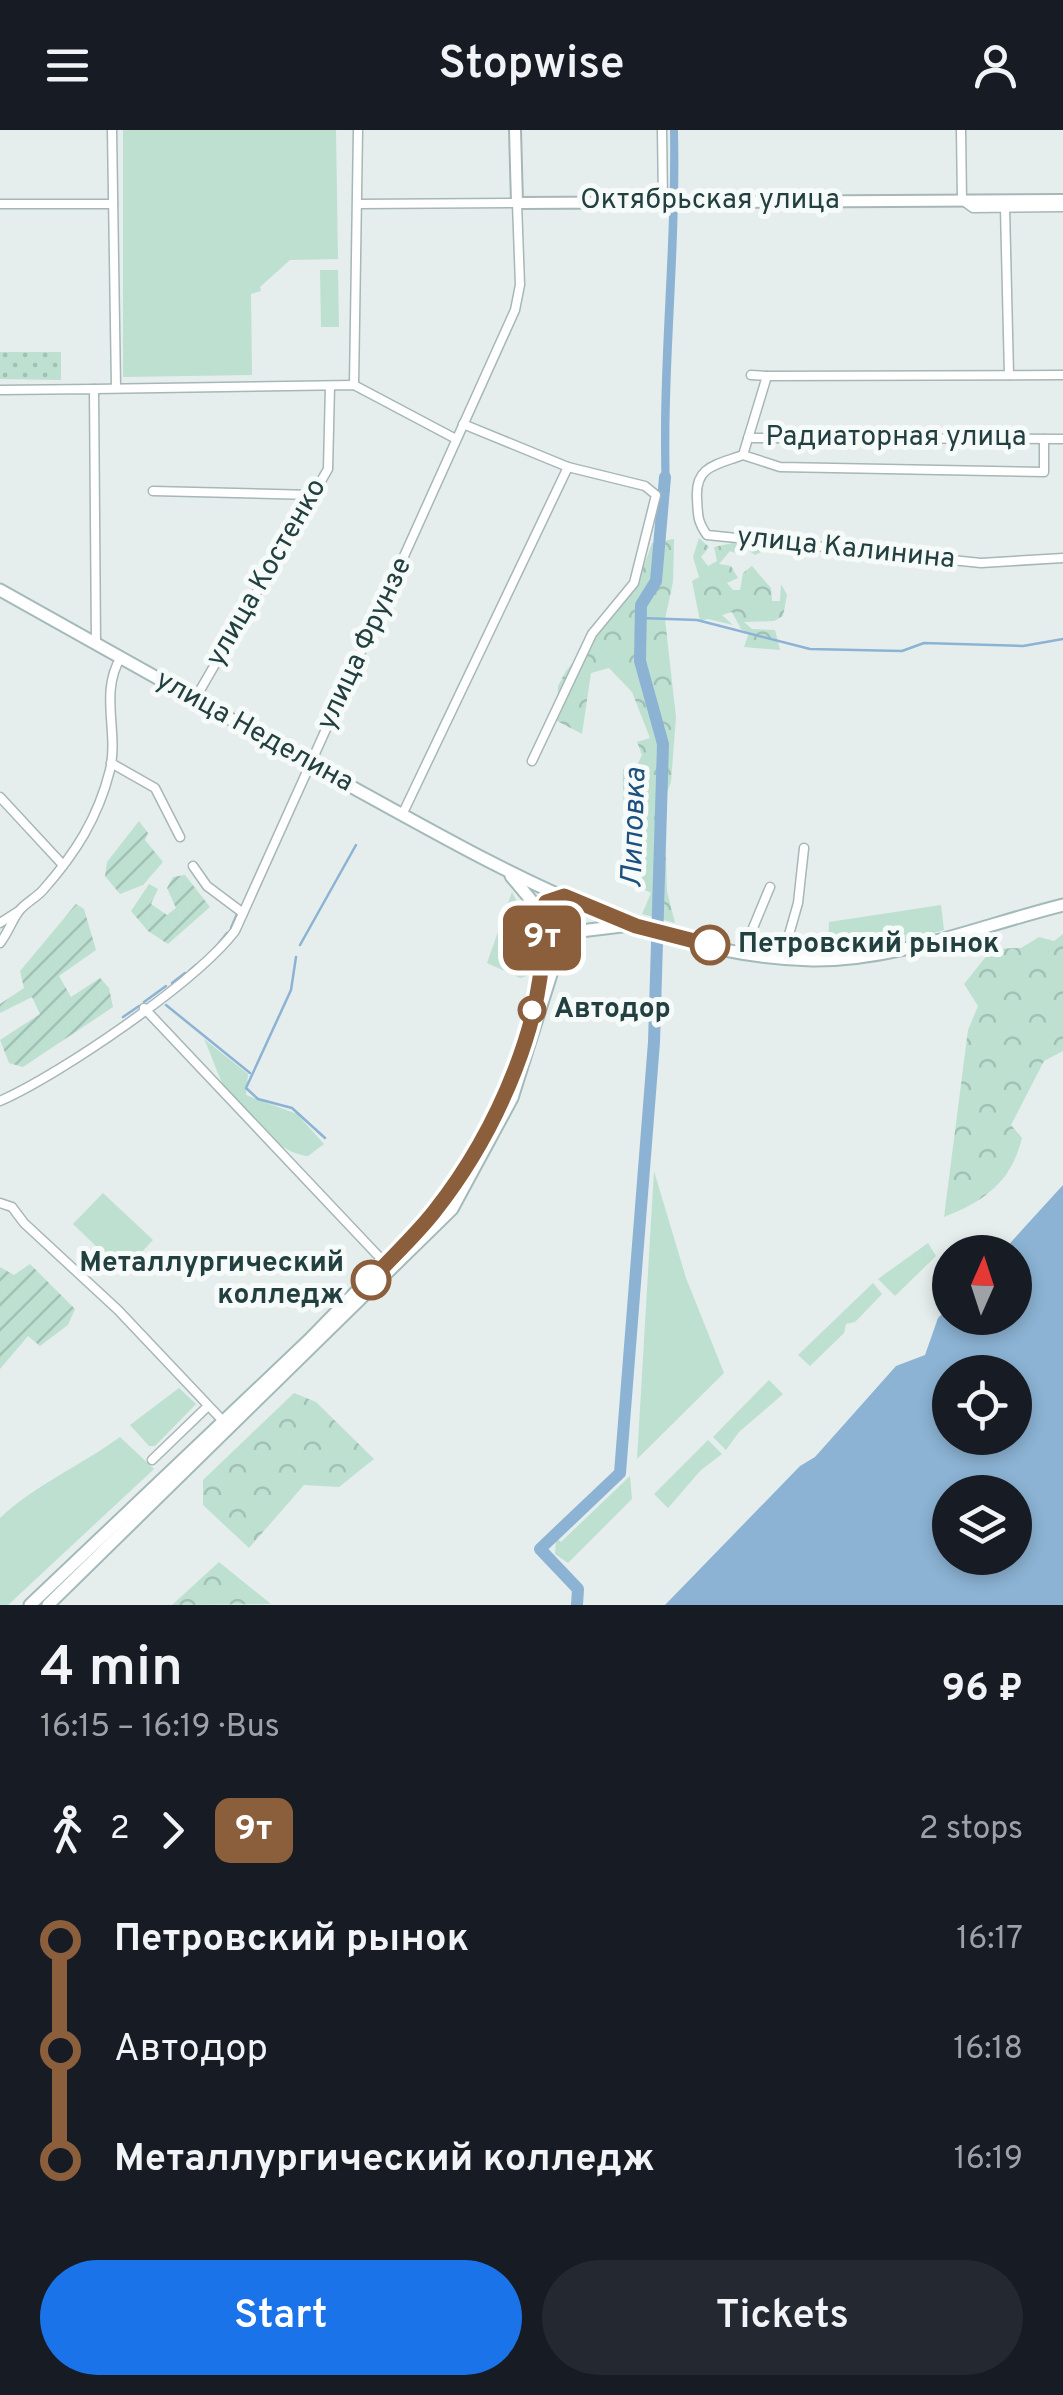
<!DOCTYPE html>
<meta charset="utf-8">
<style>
:root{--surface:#171b24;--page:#242831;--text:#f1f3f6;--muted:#9ea1a6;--accent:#1a73e8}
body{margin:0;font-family:Overpass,sans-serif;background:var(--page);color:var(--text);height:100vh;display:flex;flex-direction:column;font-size:38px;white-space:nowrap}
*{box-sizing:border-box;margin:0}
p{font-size:32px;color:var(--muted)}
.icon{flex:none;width:55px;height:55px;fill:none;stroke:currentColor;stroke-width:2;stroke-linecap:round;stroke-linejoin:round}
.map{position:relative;height:1475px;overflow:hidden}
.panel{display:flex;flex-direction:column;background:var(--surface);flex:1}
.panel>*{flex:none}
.badge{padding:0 20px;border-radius:15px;font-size:35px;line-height:65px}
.needle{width:65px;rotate:3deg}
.fabs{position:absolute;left:932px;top:1105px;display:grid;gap:20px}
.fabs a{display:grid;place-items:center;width:100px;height:100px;border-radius:50%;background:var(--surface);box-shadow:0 5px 15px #0003;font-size:50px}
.map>.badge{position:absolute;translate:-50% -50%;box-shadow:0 0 0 5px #fff}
.legs{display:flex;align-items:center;gap:15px;height:110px;padding:0 40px;font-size:32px}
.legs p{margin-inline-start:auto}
.overview{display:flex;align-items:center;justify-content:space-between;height:170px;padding:0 40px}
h1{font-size:55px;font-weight:600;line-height:75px}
.cta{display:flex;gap:20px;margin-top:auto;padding:20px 40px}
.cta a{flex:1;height:115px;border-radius:60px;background:var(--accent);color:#fff;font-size:40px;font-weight:600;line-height:115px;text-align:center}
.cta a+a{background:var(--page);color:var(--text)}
ul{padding:0 40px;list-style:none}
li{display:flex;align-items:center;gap:35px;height:110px;font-size:38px}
li i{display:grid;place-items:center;width:15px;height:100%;margin:0 12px;background:currentColor}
li i::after{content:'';width:25px;height:25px;margin:-12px;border:8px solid;border-radius:50%;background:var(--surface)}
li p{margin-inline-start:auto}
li:first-child i{background:linear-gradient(#0000 50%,currentColor 0)}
li:last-child i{background:linear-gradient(currentColor 50%,#0000 0)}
header{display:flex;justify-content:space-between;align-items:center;height:130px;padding:0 40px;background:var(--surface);font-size:45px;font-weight:600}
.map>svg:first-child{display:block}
.grass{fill:#bde0d1}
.forest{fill:url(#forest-crowns)}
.park{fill:url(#park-dots)}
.garden{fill:url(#garden-furrows)}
.water{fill:#8cb3d4;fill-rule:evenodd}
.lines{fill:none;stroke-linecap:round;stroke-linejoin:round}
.stream{stroke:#8cb3d4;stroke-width:2.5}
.river{stroke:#8cb3d4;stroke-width:12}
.minor-casing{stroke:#a7b6b6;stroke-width:11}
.tertiary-casing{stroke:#a7b6b6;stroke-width:14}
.secondary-casing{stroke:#a3bab9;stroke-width:15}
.minor{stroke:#fff;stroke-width:8}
.tertiary{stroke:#fff;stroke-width:10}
.secondary{stroke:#fff;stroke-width:11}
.line-1-casing{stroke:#fff;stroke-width:22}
.line-1{stroke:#8b5e3c;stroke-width:15}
.stop-1-dot{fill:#fff;stroke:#8b5e3c;stroke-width:5}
.labels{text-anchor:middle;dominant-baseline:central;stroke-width:10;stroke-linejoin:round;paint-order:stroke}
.street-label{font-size:28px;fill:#234041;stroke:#f6faf9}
.stop-label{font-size:28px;font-weight:bold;fill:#234041;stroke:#f6faf9;text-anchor:start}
.water-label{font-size:30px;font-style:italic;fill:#1b507f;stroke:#f6faf9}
</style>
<header><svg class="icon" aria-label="menu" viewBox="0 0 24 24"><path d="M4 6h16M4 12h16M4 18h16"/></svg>Stopwise<svg class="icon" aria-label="person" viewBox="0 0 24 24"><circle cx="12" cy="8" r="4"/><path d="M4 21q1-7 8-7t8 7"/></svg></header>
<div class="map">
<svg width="1063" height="1475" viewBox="0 0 1063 1475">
<defs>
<pattern id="forest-crowns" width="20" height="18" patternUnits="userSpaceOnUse" patternTransform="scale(2.5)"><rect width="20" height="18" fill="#bde0d1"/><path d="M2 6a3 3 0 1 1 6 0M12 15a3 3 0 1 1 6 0" fill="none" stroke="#a2c1b5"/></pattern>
<pattern id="park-dots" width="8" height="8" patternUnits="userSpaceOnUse" patternTransform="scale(2.5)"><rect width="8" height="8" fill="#bde0d1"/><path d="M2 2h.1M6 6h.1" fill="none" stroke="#a2c1b5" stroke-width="1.8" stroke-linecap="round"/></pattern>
<pattern id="garden-furrows" width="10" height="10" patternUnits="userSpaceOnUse" patternTransform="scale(2.5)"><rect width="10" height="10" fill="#bde0d1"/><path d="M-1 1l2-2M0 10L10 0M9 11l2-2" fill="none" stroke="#a2c1b5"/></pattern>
</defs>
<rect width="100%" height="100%" fill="#e5eeed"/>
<g class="grass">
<polygon points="123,0 336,0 338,129 290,130 260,157 261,161 251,164 252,245 123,247"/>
<polygon points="320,140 338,140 339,197 321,197"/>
<polygon points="512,762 530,798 527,846 520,848 487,833"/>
<polygon points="941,775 944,800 877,819 834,823 828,816 829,792"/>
<path d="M204 909 248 944 246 965 297 984 324 1014 308 1026C280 1024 242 985 227 962 218 947 212 926 204 909Z"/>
<polygon points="654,1041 686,1148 724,1243 637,1329"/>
<polygon points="103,1063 153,1110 123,1142 73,1094"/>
<polygon points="928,1113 936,1126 895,1166 878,1149"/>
<polygon points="873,1153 882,1164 855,1192 846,1194 844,1203 810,1236 798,1225"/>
<polygon points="769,1250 783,1264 739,1302 726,1320 713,1307"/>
<polygon points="179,1258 196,1274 155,1316 149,1316 130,1295"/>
<path d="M120 1307 154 1339 8 1475H0V1388C35 1355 80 1336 120 1307Z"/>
<polygon points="708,1310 722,1324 701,1340 668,1378 654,1364"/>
<polygon points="630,1346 632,1369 568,1433 555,1424 556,1408 561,1412"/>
</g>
<g class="forest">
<polygon points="699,408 709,417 701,427 708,436 717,431 714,417 733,413 765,420 755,425 748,420 738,424 730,421 719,434 731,436 738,448 727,453 733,460 740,460 743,443 752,436 771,458 772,471 780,471 781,454 787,465 783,486 774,491 744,492 752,499 775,500 780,520 744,517 749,503 741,499 732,482 722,485 733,495 708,489 700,491 692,451 699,447 693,427"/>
<path d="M674 409 673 452 665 489 676 587 671 652 655 693 656 722 666 727 667 761 675 793 642 784 651 763 643 759C644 741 636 736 620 729L631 719C625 695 622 665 623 639L636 637 642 625 637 612 650 608 632 562 609 538 591 543 582 604 557 591 558 556 566 541 637 455 652 413Z"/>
<path d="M1063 804V921L1044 931 1011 995 1022 1008C1011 1052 985 1071 944 1087L968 900 978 876 964 854 992 819 1021 818 1039 807 1054 811Z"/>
<polygon points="294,1263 316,1272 374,1329 339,1357 304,1355 249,1418 203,1375 203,1350"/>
<polygon points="219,1432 271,1474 172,1475"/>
</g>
<polygon class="park" points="0,222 61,222 61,250 0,249"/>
<g class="garden">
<polygon points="139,691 148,703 145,710 163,732 143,755 120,764 105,746 107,732"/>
<polygon points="185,745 210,777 168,814 148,801 131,781 149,754 158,759 151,774 167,785 176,778 167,758 173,747"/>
<polygon points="76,774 84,779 96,820 59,846 71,867 100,848 109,858 113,877 23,937 9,933 0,910 40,884 32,867 0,883 0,874 24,858 20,841"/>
<polygon points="30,1134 75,1179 68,1195 40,1216 28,1206 0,1239 0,1137 14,1145"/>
</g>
<g class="water">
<path d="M670 0H678C681 121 666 241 670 362L662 363C657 242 672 121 670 0Z"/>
<path d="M1063 1055V1475H665L800 1336 815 1327 896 1236 925 1225 938 1188 950 1176V1188H1015V1122H1002ZM1015 1242V1308H950V1242ZM1015 1362V1428H950V1362Z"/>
</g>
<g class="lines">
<g class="stream">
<polyline points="641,488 697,490 810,519 902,521 924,513 1023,516 1063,509"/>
<polyline points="231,798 237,784"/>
<polyline points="300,815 356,715"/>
<polyline points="215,818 227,803"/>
<polyline points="296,827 291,860 246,958 258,969 292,978 325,1008"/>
<polyline points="189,841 196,835"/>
<polyline points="172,853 185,843"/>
<polyline points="144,872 166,856"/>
<polyline points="166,875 250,943"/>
<polyline points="123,887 139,876"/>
</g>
<polyline class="river" points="577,1475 578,1459 540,1419 620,1343 654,912 663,614 640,531 641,475 656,451 665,347"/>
<defs>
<g id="minor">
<polyline points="112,0 116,258"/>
<polyline points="662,0 663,72"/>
<polyline points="961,0 962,70 973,78 1063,77"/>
<polyline points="0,74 113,74"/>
<polyline points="1005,78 1009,245"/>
<path d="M751 245 767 246 743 325C716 335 695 336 697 368 698 385 697 391 707 405L981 433 1063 428"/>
<polyline points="767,246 1063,245"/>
<polyline points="354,255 358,0"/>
<polyline points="94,259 354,255 456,309"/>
<polyline points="0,260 94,259 96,514"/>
<polyline points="463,294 568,337 645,356 656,365 634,453 592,504 532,631"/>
<polyline points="748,308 1063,309"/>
<polyline points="743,325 780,337 1044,342 1044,309"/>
<polyline points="153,361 314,365"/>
<polyline points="195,569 328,339 330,256"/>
<polyline points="111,633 155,658 180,707"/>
<polyline points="0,667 63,735"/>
<polyline points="402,685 568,337"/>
<polyline points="193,736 207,756 243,783"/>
<polyline points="0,793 17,782"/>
<polyline points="748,807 779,813 788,808 798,773 804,718"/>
<path d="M0 813C8 803 12 790 19 781 25 773 36 768 43 760 75 724 98 688 110 640 119 601 99 563 121 527"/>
<polyline points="743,822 770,757"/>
<polyline points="144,878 385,1133"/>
<path d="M0 971C61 944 196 852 235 801L515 180 520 155 517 73 358 74"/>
<polyline points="0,1073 12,1077 24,1093 118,1180 224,1292"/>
<polyline points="152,1330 207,1277"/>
</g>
<polyline id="tertiary" points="515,0 517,73 1063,70"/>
<g id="secondary">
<path d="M0 460C117 525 233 591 350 656 493 734 644 826 812 830 897 831 982 795 1063 775"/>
<polyline points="511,746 541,782 538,857"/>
<polyline points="543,793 555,803 564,803 630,795"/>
<polyline points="30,1475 309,1210 432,1084 490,996 515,937 533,875"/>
<polyline points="48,1475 452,1079 512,968 564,803"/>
</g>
</defs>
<use href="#minor" class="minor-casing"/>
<use href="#tertiary" class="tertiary-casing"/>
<use href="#secondary" class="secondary-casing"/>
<use href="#minor" class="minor"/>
<use href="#tertiary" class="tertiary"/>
<use href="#secondary" class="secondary"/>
</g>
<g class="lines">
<defs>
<path id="line-1" d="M371 1150C392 1127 415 1106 434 1082 495 1005 553 881 541 782L546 772 564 766 636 796 710 815"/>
</defs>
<use href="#line-1" class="line-1-casing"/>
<use href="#line-1" class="line-1"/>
</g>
<g class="stop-1-dot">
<circle cx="710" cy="815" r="18"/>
<circle cx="532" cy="880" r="12"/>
<circle cx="371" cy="1150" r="18"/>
</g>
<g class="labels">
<g class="street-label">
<text x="710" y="71">Октябрьская улица</text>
<text x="896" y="308">Радиаторная улица</text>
<text transform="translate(846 419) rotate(6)">улица Калинина</text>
<text transform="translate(267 443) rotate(-60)">улица Костенко</text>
<text transform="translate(365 514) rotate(-65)">улица Фрунзе</text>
<text transform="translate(254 602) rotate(29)">улица Неделина</text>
</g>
<g class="stop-label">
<text x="738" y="815">Петровский рынок</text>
<text x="554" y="880">Автодор</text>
<text x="344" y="1134" text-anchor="end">Металлургический<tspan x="344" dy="32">колледж</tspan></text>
</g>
<g class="water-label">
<text transform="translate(635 698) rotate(-88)">Липовка</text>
</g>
</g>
</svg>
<div class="fabs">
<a><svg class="needle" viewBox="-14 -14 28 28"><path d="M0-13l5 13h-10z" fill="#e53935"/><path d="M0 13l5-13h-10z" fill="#9ea1a6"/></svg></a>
<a><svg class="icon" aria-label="locate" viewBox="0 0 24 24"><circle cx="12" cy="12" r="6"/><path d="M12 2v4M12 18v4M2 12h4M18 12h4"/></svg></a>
<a><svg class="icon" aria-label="layers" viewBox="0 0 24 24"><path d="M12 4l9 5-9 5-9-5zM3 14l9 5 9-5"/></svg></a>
</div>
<b class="badge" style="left:542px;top:808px;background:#8b5e3c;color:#fff">9т</b>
</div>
<section class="panel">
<div class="overview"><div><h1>4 min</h1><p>16:15 – 16:19 · Bus</p></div><b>96 ₽</b></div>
<div class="legs"><svg class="icon" aria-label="walk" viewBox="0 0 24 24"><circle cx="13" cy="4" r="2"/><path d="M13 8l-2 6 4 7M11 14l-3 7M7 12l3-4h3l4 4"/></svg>2<svg class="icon" aria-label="forward" viewBox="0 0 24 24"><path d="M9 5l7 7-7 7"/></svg><b class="badge" style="background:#8b5e3c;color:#fff">9т</b><p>2 stops</p></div>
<ul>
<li><i style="color:#8b5e3c"></i><b>Петровский рынок</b><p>16:17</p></li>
<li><i style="color:#8b5e3c"></i><span>Автодор</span><p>16:18</p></li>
<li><i style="color:#8b5e3c"></i><b>Металлургический колледж</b><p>16:19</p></li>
</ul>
<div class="cta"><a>Start</a><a>Tickets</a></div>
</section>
